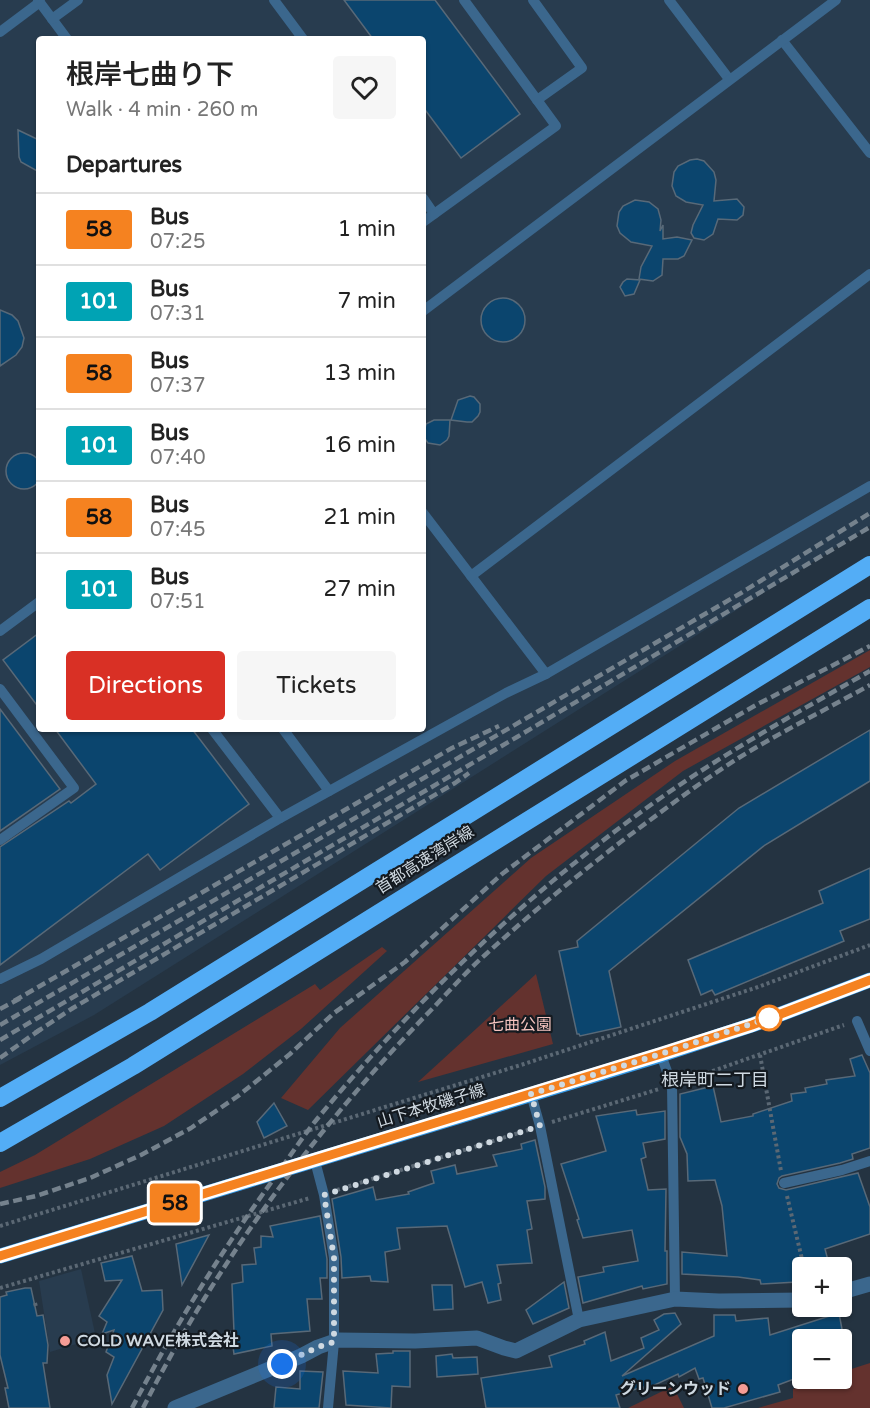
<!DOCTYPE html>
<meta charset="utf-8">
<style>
:root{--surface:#fff;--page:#f6f6f6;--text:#222;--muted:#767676;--line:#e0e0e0;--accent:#d93025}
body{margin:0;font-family:"Varela Round","Noto Sans JP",sans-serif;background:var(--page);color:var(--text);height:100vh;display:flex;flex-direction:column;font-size:22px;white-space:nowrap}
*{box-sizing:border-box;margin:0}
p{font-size:20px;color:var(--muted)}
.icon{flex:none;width:33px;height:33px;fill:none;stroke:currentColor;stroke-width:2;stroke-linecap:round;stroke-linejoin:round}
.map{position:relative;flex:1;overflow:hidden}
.sheet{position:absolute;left:36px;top:36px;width:390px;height:696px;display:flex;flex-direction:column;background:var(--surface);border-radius:6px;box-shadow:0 2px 4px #0004}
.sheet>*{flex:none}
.badge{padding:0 12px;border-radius:4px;font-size:21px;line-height:39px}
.tools{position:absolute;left:792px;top:1257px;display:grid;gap:12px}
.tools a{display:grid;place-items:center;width:60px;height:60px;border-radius:6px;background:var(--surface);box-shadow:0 2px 4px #0004;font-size:30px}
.you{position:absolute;width:30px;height:30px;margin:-15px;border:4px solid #fff;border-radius:50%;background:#1a73e8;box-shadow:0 0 0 9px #1a73e833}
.map>.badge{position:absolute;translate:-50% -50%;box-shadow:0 0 0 3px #fff}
h2{padding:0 30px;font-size:22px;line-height:54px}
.round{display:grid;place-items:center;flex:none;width:63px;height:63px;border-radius:6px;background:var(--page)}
.headline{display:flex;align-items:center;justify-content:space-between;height:102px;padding:0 30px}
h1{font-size:28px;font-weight:600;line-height:45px}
.cta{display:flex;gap:12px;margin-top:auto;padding:12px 30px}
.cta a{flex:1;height:69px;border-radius:6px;background:var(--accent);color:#fff;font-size:24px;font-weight:600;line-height:69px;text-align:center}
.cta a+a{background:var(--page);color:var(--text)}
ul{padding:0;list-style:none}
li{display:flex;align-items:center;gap:18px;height:72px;padding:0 30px;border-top:2px solid var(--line)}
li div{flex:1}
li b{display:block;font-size:22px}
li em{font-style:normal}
li .badge{min-width:66px;font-weight:700;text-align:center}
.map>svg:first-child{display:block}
.built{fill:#283c4f;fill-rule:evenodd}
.green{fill:#64322e}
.building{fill:#0b456e;stroke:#586978;stroke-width:1.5}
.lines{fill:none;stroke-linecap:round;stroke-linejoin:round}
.path{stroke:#5b6874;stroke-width:4;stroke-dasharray:3 3;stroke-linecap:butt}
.service{stroke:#3b678d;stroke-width:10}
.tertiary{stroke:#3b678d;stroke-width:15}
.primary{stroke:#3499e6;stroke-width:15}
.motorway{stroke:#53adf6;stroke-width:18}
.rail{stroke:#75828d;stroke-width:4.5;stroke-dasharray:9 4.5;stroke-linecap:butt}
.line-casing{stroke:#fff;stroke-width:14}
.line{stroke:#f58220;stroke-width:9}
.walk{stroke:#cfd9e1;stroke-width:6;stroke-dasharray:0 10.8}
.stop-dot{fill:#fff;stroke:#f58220;stroke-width:3}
.poi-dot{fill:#f59c95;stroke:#141a20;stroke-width:2}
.labels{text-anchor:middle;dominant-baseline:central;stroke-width:4.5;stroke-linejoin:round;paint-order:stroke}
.street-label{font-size:16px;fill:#cfd9e1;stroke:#141a20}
.park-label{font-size:16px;fill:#f5c4bf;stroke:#141a20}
.poi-label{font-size:16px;font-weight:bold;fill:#cfd9e1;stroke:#141a20;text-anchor:start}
.neighbourhood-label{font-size:18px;fill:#cfd9e1;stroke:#141a20}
</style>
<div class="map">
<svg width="870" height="1408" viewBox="0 0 870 1408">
<rect width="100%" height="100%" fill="#243341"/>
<g class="built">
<path d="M0 0H870V526L94 1015 0 1065ZM39 39H423V729H39Z"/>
<polygon points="81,1269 96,1338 50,1352 39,1281"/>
</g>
<g class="green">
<polygon points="870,650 870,667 683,771 546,876 308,1110 281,1098 340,1028 531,858 675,761"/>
<polygon points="382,947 387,951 301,1029 243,1074 164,1126 90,1159 0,1188 0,1172 35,1155 315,984 320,990"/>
<polygon points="536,974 553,1044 418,1082"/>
<polygon points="870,1363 870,1408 758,1408 793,1398 793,1389 824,1379 842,1378 842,1372"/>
<polygon points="673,1386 684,1408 628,1408"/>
</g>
<g class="building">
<polygon points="344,0 435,0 520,114 461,158 423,107 423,39 373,39"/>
<polygon points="18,130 39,140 39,172 21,162 19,157"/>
<polygon points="697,159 704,161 714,172 716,180 714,201 737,199 744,207 743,215 737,220 718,219 713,234 704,240 694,238 691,233 693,225 703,205 686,202 676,196 672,186 674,172 678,166 690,160"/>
<polygon points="635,200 649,202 658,209 661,220 660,231 663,225 663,239 677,237 692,240 684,256 678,259 663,259 662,275 653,281 639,279 641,267 652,246 631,242 620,233 617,226 619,212 623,206"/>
<polygon points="627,279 640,280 634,294 625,296 620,287 623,282"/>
<circle cx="503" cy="320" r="22"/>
<polygon points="0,310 12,315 18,321 24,338 22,347 16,355 0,366"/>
<polygon points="470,396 474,397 480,404 480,412 478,416 472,422 467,422 451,420 458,400"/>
<polygon points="434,420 450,420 449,436 447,440 440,445 428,443 423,436 426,424"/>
<circle cx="24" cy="471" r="18"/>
<polygon points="39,633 39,708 3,660"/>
<polygon points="0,709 60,789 0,831"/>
<polygon points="55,729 192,729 249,804 160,870 148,854 0,965 0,847 69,801 71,803 96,784"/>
<polygon points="870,730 870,781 765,845 609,971 621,1027 580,1036 579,1034 577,1034 559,951 578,947 577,941 739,808"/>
<polygon points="870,868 870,919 840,931 844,941 715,995 712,990 701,995 688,960 823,903 819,891"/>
<polygon points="862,1055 870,1073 870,1148 852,1154 853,1159 840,1163 782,1176 779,1178 777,1184 779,1188 786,1190 858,1173 870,1207 870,1234 825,1249 830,1268 796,1268 797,1282 761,1284 760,1280 738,1277 682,1274 682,1252 727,1256 722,1206 715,1180 688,1181 687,1154 680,1137 680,1094 713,1086 721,1122 753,1116 753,1114 792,1101 791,1094 806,1092 805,1088 827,1084 826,1080 855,1076 850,1059"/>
<polygon points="274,1103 287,1126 264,1138 257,1122"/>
<polygon points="636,1110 637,1115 665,1111 665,1139 643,1143 646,1157 641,1159 648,1190 666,1189 665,1251 667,1251 667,1284 643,1289 642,1286 583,1303 578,1277 604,1272 603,1267 638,1261 632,1230 583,1238 577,1220 579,1219 561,1164 606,1151 596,1116"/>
<polygon points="535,1140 545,1187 545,1199 527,1201 532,1229 527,1230 532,1263 497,1265 501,1283 498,1284 501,1300 488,1303 482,1282 465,1287 447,1226 397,1228 400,1249 385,1252 388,1282 371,1281 370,1276 342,1278 341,1257 332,1199 373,1187 376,1200 409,1194 408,1192 434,1183 431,1171 455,1165 457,1174 497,1166 493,1155 522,1149 521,1144"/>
<polygon points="320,1216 327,1259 327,1278 320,1278 322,1299 307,1299 310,1331 271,1334 272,1346 234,1354 231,1332 234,1332 232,1284 243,1282 242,1265 256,1264 254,1248 261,1247 261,1236 273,1237 270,1226"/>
<polygon points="209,1235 182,1285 176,1244"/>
<polygon points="132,1256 142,1291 162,1290 163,1310 112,1404 107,1375 114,1357 106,1352 114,1330 102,1334 107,1322 99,1316 122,1280 105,1281 101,1263"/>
<polygon points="564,1282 569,1308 533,1324 526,1310"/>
<polygon points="432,1285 452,1285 453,1309 434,1310"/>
<polygon points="25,1288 31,1288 37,1316 43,1315 48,1345 47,1363 43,1363 50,1408 9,1408 5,1388 8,1388 0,1355 0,1297 7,1295 6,1292"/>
<polygon points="675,1313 681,1324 622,1376 714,1336 714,1315 735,1315 736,1321 768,1318 770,1335 839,1313 844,1340 802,1340 802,1376 778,1385 780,1392 724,1408 712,1408 703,1378 699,1379 695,1368 679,1377 678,1374 644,1390 643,1387 616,1395 620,1408 486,1408 481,1378 552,1367 549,1356 585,1344 584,1341 605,1332 611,1361 644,1348 641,1338 659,1330 654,1320 664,1314"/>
<polygon points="393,1351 410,1351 410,1387 392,1386 391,1408 346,1405 343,1371 378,1373 376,1354 393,1353"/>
<polygon points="452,1354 453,1358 477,1357 478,1374 437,1377 436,1356"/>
<polygon points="300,1371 323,1372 319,1408 274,1408 276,1387 300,1389"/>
</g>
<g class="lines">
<g class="path">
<polyline points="760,1055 781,1171"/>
<polyline points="684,1081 844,1025"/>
<polyline points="552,1122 659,1089"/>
<polyline points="337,1190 528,1130"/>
<polyline points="787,1196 802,1259"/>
<polyline points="0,1226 524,1064 758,987 870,945"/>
<polyline points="0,1288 310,1198"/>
<polyline points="35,1303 36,1307"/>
</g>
<g class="service">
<polyline points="38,0 67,39"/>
<polyline points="274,0 303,39"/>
<polyline points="533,0 582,68 537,100"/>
<polyline points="669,0 729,79"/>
<polyline points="52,19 78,0"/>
<polyline points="0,32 40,2"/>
<polyline points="782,40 870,153"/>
<polyline points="423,198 434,214"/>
<polyline points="423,222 556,126 464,0"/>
<polyline points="423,311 836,0"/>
<polyline points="423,513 546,674 870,486"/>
<polyline points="471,576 870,274"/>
<polyline points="0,631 39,602"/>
<polyline points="0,689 74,788 0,840"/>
<polyline points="212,729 280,818"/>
<polyline points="283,729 329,791"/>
<polyline points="0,979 41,959 277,820 506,693 546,674"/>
<polyline points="857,1021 870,1051"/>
<polyline points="661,1055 672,1085 675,1299"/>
<polyline points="531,1094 540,1126 579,1320"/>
<polyline points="315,1161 324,1195 334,1258 334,1342 328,1408"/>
<polyline points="784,1183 842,1170 870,1161"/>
</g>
<g class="tertiary">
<polyline points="842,1292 870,1284"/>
<polyline points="175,1408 301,1356 318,1347 338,1340 415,1341 477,1338 504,1348 516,1351 579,1320 675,1299 719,1301 802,1300"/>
</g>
<polyline class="primary" points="0,1256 661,1055 752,1025 870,980"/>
<g class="motorway">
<polyline points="0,1098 150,1012 870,565"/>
<polyline points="0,1143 133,1066 870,608"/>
</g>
<g class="rail">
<polyline points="14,1001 452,748 499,726"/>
<polyline points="0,1009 21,998"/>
<polyline points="0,1025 741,593 870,513"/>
<polyline points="35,1033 73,1008 455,783 469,773"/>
<polyline points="0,1040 517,737 870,527"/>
<polyline points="0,1058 41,1029"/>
<polyline points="0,1204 36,1196 90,1178 141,1155 191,1128 238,1096 290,1054 334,1013 405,962 502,874 625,781 756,705 870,646"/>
<path d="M132 1408C175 1326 223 1248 278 1173 292 1153 306 1132 322 1113 419 997 529 892 652 804 721 755 796 713 870 671"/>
<path d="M143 1408C218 1260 318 1125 434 1007 451 989 467 971 485 955 529 915 575 877 622 841 665 809 709 775 755 748 793 726 832 706 870 685"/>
</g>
</g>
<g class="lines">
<defs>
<polyline id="line" points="0,1256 661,1054 752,1025 870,980"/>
</defs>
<use href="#line" class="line-casing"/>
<use href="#line" class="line"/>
<polyline class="walk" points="282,1364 318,1347 334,1342 334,1258 324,1195 540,1126 531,1094 661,1054 772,1017 769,1018"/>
</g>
<circle class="stop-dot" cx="769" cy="1018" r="12"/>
<g class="poi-dot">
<circle cx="65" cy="1341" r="6"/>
<circle cx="743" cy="1389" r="6"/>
</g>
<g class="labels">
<g class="street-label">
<text transform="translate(425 860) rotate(-32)">首都高速湾岸線</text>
<text transform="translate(431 1106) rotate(-17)">山下本牧磯子線</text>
</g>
<g class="park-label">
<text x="520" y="1025">七曲公園</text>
</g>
<g class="poi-label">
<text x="77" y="1341">COLD WAVE株式会社</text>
<text x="731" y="1389" text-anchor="end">グリーンウッド</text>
</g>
<g class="neighbourhood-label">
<text x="715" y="1080">根岸町二丁目</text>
</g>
</g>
</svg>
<div class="tools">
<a>+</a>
<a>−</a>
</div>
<div class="you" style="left:282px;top:1364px"></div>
<b class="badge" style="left:175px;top:1203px;background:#f58220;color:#111">58</b>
<section class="sheet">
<div class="headline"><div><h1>根岸七曲り下</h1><p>Walk · 4 min · 260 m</p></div><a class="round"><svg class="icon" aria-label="heart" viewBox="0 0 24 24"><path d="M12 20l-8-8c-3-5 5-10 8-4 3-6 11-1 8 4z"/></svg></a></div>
<h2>Departures</h2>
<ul>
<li><span class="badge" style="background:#f58220;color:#111">58</span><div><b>Bus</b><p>07:25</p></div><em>1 min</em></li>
<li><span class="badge" style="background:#00a3b4;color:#fff">101</span><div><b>Bus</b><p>07:31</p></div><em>7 min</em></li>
<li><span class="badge" style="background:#f58220;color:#111">58</span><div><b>Bus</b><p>07:37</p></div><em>13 min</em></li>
<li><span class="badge" style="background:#00a3b4;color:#fff">101</span><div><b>Bus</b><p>07:40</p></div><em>16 min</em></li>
<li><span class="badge" style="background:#f58220;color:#111">58</span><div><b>Bus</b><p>07:45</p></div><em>21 min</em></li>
<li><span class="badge" style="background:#00a3b4;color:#fff">101</span><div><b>Bus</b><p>07:51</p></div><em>27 min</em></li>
</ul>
<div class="cta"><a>Directions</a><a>Tickets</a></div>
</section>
</div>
